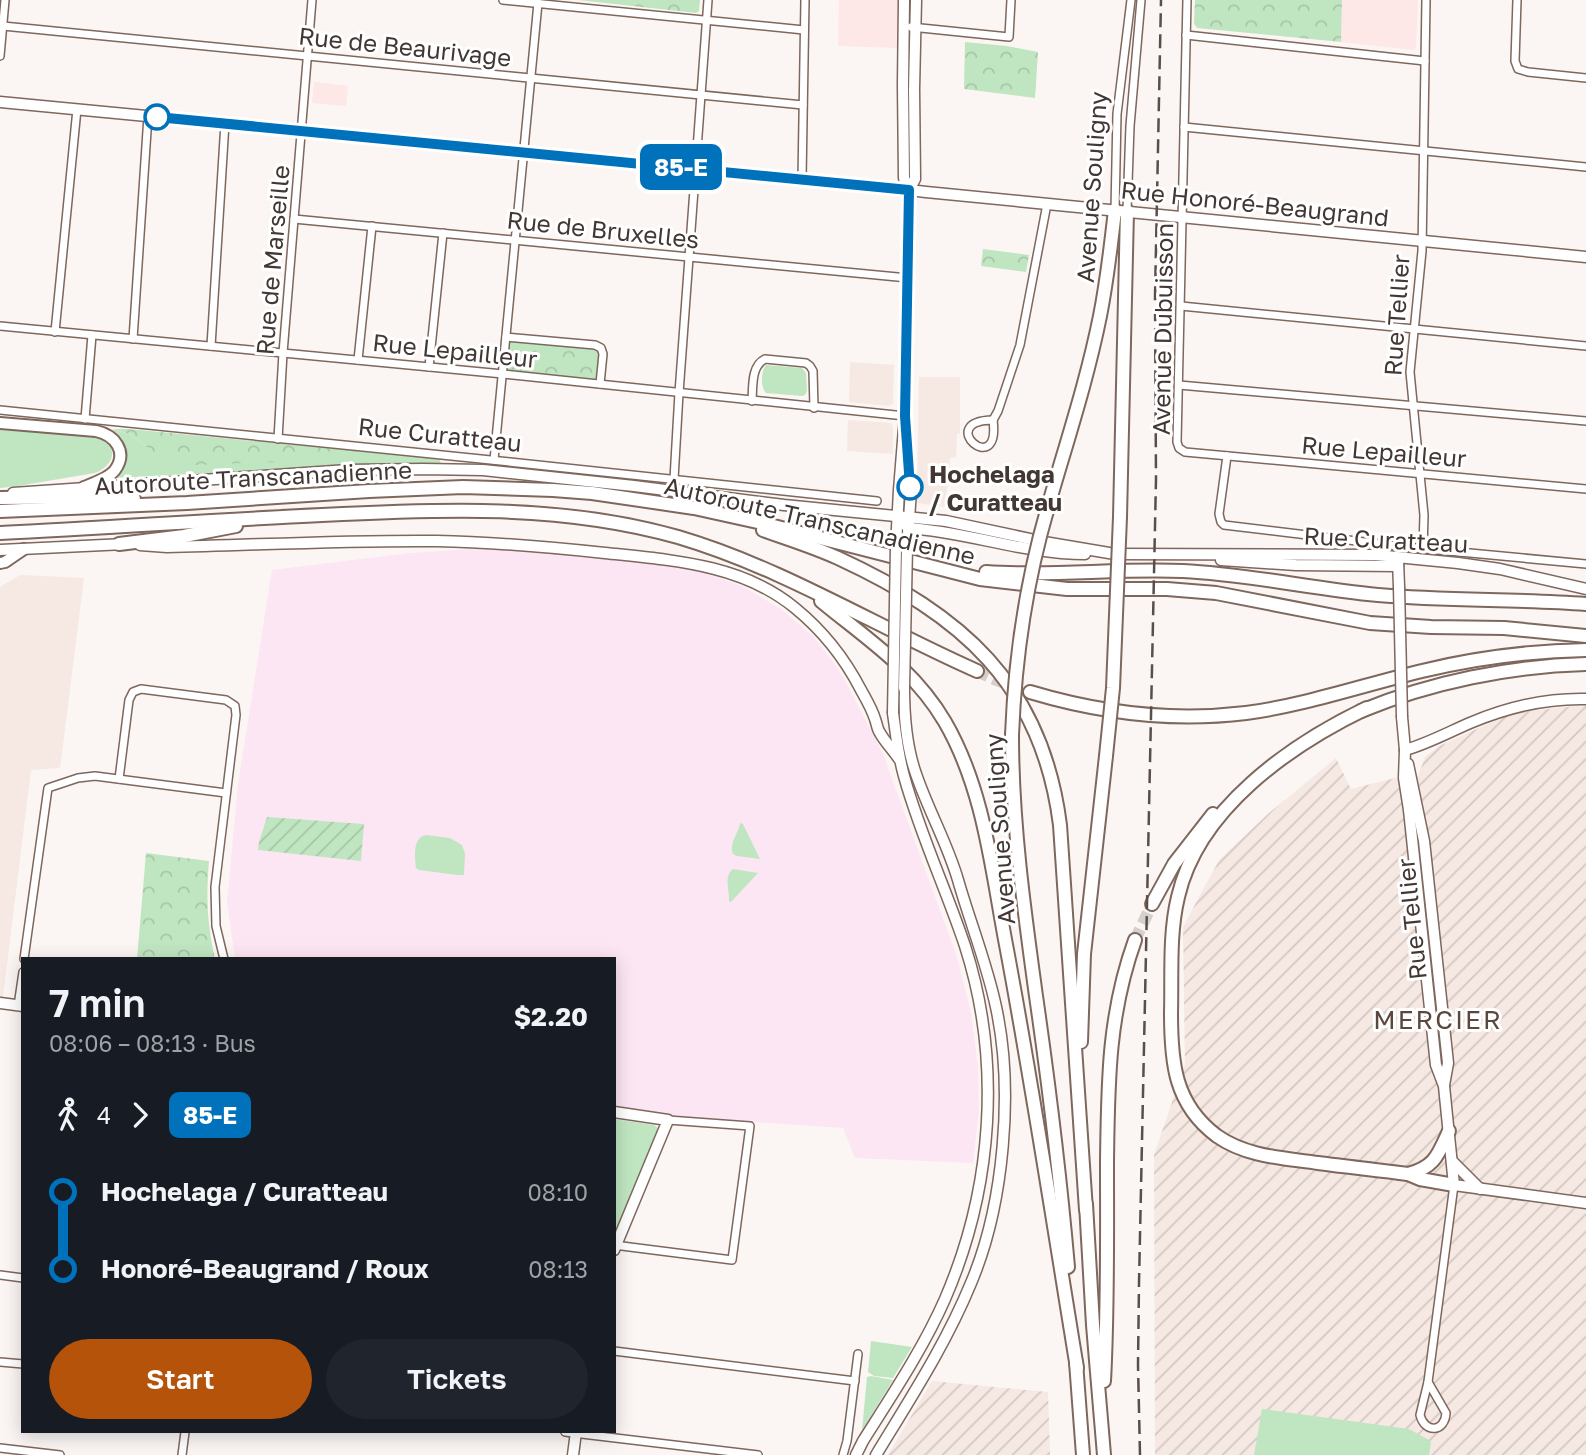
<!DOCTYPE html>
<meta charset="utf-8">
<style>
:root{--surface:#171b24;--page:#20242c;--text:#f1f3f6;--muted:#9ea1a6;--accent:#b45309}
body{margin:0;font-family:"Golos Text",sans-serif;background:var(--page);color:var(--text);height:100vh;display:flex;flex-direction:column;font-size:26px;white-space:nowrap}
*{box-sizing:border-box;margin:0}
p{font-size:23px;color:var(--muted)}
.icon{flex:none;width:38px;height:38px;fill:none;stroke:currentColor;stroke-width:2;stroke-linecap:round;stroke-linejoin:round}
.map{position:relative;flex:1;overflow:hidden}
.drawer{position:absolute;left:21px;top:957px;width:595px;height:476px;display:flex;flex-direction:column;background:var(--surface);border-radius:0px;box-shadow:0 4px 18px #0003}
.drawer>*{flex:none}
.badge{padding:0 14px;border-radius:10px;font-size:24px;line-height:46px}
.map>.badge{position:absolute;translate:-50% -50%;box-shadow:0 0 0 4px #fff}
.legs{display:flex;align-items:center;gap:10px;height:77px;padding:0 28px;font-size:23px}
.legs p{margin-inline-start:auto}
.head{display:flex;align-items:center;justify-content:space-between;height:119px;padding:0 28px}
h1{font-size:38px;font-weight:600;line-height:52px}
.button{display:flex;gap:14px;margin-top:auto;padding:14px 28px}
.button a{flex:1;height:80px;border-radius:42px;background:var(--accent);color:#fff;font-size:28px;font-weight:600;line-height:80px;text-align:center}
.button a+a{background:var(--page);color:var(--text)}
ul{padding:0 28px;list-style:none}
li{display:flex;align-items:center;gap:24px;height:77px;font-size:26px}
li i{display:grid;place-items:center;width:10px;height:100%;margin:0 9px;background:currentColor}
li i::after{content:'';width:18px;height:18px;margin:-9px;border:5px solid;border-radius:50%;background:var(--surface)}
li p{margin-inline-start:auto}
li:first-child i{background:linear-gradient(#0000 50%,currentColor 0)}
li:last-child i{background:linear-gradient(currentColor 50%,#0000 0)}
.map>svg:first-child{display:block}
.built{fill:#f6e8e2}
.industrial{fill:url(#industrial-furrows)}
.education{fill:#fde7e7}
.medical{fill:#fce6f3}
.grass{fill:#c0e6c1}
.forest{fill:url(#forest-crowns)}
.garden{fill:url(#garden-furrows)}
.lines{fill:none;stroke-linecap:round;stroke-linejoin:round}
.highway-tunnel{stroke:#d6d0cd;stroke-width:12;stroke-dasharray:12 6;stroke-linecap:butt}
.street-casing{stroke:#7e675d;stroke-width:10}
.secondary-casing{stroke:#7e675d;stroke-width:13}
.primary-casing{stroke:#7e675d;stroke-width:14}
.highway-casing{stroke:#7e675d;stroke-width:16}
.street{stroke:#fff;stroke-width:7}
.secondary{stroke:#fff;stroke-width:10}
.primary{stroke:#fff;stroke-width:10}
.highway{stroke:#fff;stroke-width:12}
.rail{stroke:#594e4a;stroke-width:2.5;stroke-dasharray:14 7;stroke-linecap:butt}
.secondary-bridge-casing{stroke:#7e675d;stroke-width:13;stroke-linecap:butt}
.highway-bridge-casing{stroke:#7e675d;stroke-width:16;stroke-linecap:butt}
.secondary-bridge{stroke:#fff;stroke-width:10}
.highway-bridge{stroke:#fff;stroke-width:12}
.line-1-casing{stroke:#fff;stroke-width:16}
.line-1{stroke:#0072bc;stroke-width:10}
.stop-1-dot{fill:#fff;stroke:#0072bc;stroke-width:3.5}
.labels{text-anchor:middle;dominant-baseline:central;stroke-width:6;stroke-linejoin:round;paint-order:stroke}
.street-label{font-size:24px;fill:#423733;stroke:#fff}
.stop-label{font-size:24px;font-weight:bold;fill:#423733;stroke:#fff;text-anchor:start}
.neighbourhood-label{font-size:26px;letter-spacing:2px;fill:#5c473d;stroke:#fff}
</style>
<div class="map">
<svg width="1586" height="1455" viewBox="0 0 1586 1455">
<defs>
<pattern id="industrial-furrows" width="10" height="10" patternUnits="userSpaceOnUse" patternTransform="scale(1.75)"><rect width="10" height="10" fill="#f6e8e2"/><path d="M-1 1l2-2M0 10L10 0M9 11l2-2" fill="none" stroke="#d4c8c2"/></pattern>
<pattern id="forest-crowns" width="20" height="18" patternUnits="userSpaceOnUse" patternTransform="scale(1.75)"><rect width="20" height="18" fill="#c0e6c1"/><path d="M2 6a3 3 0 1 1 6 0M12 15a3 3 0 1 1 6 0" fill="none" stroke="#a6c6a6"/></pattern>
<pattern id="garden-furrows" width="10" height="10" patternUnits="userSpaceOnUse" patternTransform="scale(1.75)"><rect width="10" height="10" fill="#c0e6c1"/><path d="M-1 1l2-2M0 10L10 0M9 11l2-2" fill="none" stroke="#a6c6a6"/></pattern>
</defs>
<rect width="100%" height="100%" fill="#fbf6f3"/>
<g class="built">
<polygon points="850,362 894,365 893,404 889,406 849,402"/>
<polygon points="919,377 960,377 960,433 957,434 956,457 950,458 945,507 917,503"/>
<polygon points="848,420 891,423 893,427 893,454 847,451"/>
<polygon points="20,575 84,578 60,768 31,770 3,997 0,997 0,587"/>
</g>
<g class="industrial">
<polygon points="1575,706 1586,706 1586,1455 1155,1455 1154,1155 1185,1064 1183,927 1207,882 1220,859 1269,813 1336,758 1351,789 1395,778 1399,780 1418,776 1425,757 1439,746 1481,727 1505,717 1528,711"/>
<polygon points="932,1381 1048,1392 1050,1455 888,1455"/>
</g>
<g class="education">
<polygon points="839,0 901,0 899,48 838,46"/>
<polygon points="1342,0 1418,0 1416,48 1413,50 1341,42"/>
<polygon points="314,82 348,86 346,106 312,103"/>
</g>
<polygon class="medical" points="471,549 541,551 656,563 705,573 742,586 781,609 813,636 834,663 846,682 883,754 957,957 971,1012 978,1068 979,1110 973,1163 855,1158 843,1128 665,1116 614,1108 614,959 235,959 227,902 238,784 272,570 409,553"/>
<g class="grass">
<path d="M766 365 802 368 806 373 807 391 805 395 802 396 766 393C760 387 761 371 766 365Z"/>
<path d="M0 428 101 436C119 449 114 465 95 473L18 486 0 488Z"/>
<path d="M113 429 129 434 148 448 418 457 440 460 441 464 313 467 118 478C119 472 122 468 123 462 127 448 120 439 113 429Z"/>
<path d="M740 823 743 824 760 859 737 856 733 854C729 842 738 835 740 823Z"/>
<path d="M426 835 450 838 462 845 465 854 464 875H457L419 870 416 868C415 857 412 838 426 835Z"/>
<path d="M733 869 758 873 731 902 729 901C730 890 723 877 733 869Z"/>
<polygon points="614,1119 654,1125 657,1127 658,1133 616,1235 614,1235"/>
<polygon points="871,1341 912,1347 893,1378 874,1376 868,1372"/>
<polygon points="871,1376 893,1380 862,1430 867,1377"/>
<polygon points="1262,1409 1409,1429 1429,1440 1431,1443 1429,1455 1254,1455"/>
</g>
<g class="forest">
<polygon points="578,0 700,0 699,11 696,13"/>
<polygon points="1195,0 1342,0 1341,42 1197,28 1194,24"/>
<polygon points="965,42 1007,46 1038,52 1035,98 964,89"/>
<polygon points="983,249 1029,255 1026,272 981,266"/>
<polygon points="506,337 601,348 600,384 503,374"/>
<polygon points="113,429 129,429 418,457 195,465 176,461 159,456 129,434"/>
<path d="M146 853 209 861C206 896 207 924 215 959H137Z"/>
</g>
<polygon class="garden" points="267,817 364,824 361,861 258,850 259,842"/>
<g class="lines">
<g class="highway-tunnel">
<polyline points="977,671 994,679 1030,692"/>
<polyline points="1135,940 1152,904"/>
</g>
<defs>
<g id="street">
<polyline points="503,0 804,30"/>
<polyline points="1187,0 1177,442 1179,448 1185,452 1586,489"/>
<polyline points="1517,0 1515,61 1518,69 1528,72 1586,78"/>
<polyline points="3,26 803,105"/>
<polyline points="911,27 1009,37 1011,0"/>
<polyline points="1186,35 1425,61"/>
<polyline points="0,56 5,0"/>
<polyline points="1184,127 1586,167"/>
<polyline points="802,179 805,0"/>
<polyline points="1115,210 1117,114 1131,0"/>
<polyline points="1127,211 1130,126 1141,0"/>
<polyline points="294,219 908,278"/>
<polyline points="1181,306 1586,346"/>
<polyline points="0,326 503,374 905,416"/>
<polyline points="55,332 77,109"/>
<polyline points="506,337 595,345 601,348 603,354 600,384"/>
<polyline points="133,339 148,116"/>
<polyline points="211,346 225,123"/>
<polyline points="358,360 372,226"/>
<polyline points="429,367 443,233"/>
<polyline points="1179,385 1586,421"/>
<path d="M752 401C753 386 751 366 765 359L806 363 810 366 813 371 814 408"/>
<polyline points="0,410 481,459 877,501"/>
<polyline points="85,419 92,335"/>
<polyline points="993,420 998,411 1020,345 1047,204"/>
<path d="M993 420C1001 481 933 421 993 420Z"/>
<polyline points="278,439 283,353 312,0"/>
<polyline points="1227,456 1219,514 1221,522 1224,525 1406,547 1586,564"/>
<polyline points="494,460 538,3"/>
<polyline points="674,479 679,393 708,0"/>
<polyline points="1423,549 1424,515 1410,372 1422,251 1426,0"/>
<polyline points="119,779 129,700 133,692 141,689 226,700 235,706 236,715 215,887 216,926 224,959"/>
<polyline points="24,959 48,788 78,778 95,776 226,793"/>
<polyline points="18,1006 23,972"/>
<polyline points="614,1245 732,1260 750,1126 668,1120"/>
<polyline points="0,1275 23,1278"/>
<polyline points="614,1351 855,1381"/>
<polyline points="0,1362 23,1364"/>
<polyline points="1428,1382 1454,1185"/>
<path d="M1428 1382 1446 1413C1445 1432 1425 1434 1420 1415Z"/>
<polyline points="565,1432 758,1455"/>
<polyline points="0,1448 60,1455"/>
<polyline points="182,1455 185,1432"/>
<polyline points="843,1455 847,1441 858,1354"/>
</g>
<g id="secondary">
<polyline points="0,102 876,186 926,192 1586,257"/>
<polyline points="909,190 915,179 914,89 916,0"/>
<polyline points="13,493 348,470 423,469 483,470 634,486 784,505 946,521 1044,542 1115,554"/>
<path d="M898 516 908 528C969 532 1023 554 1085 554"/>
<path d="M140 545 167 547C257 545 347 540 437 541 493 542 549 547 605 553 671 560 742 564 795 608 822 630 845 659 861 690 866 699 872 709 875 719 877 724 877 729 880 733 885 742 893 750 899 759"/>
<polyline points="896,547 899,490 905,416 909,221 909,190 904,178 903,85 904,0"/>
<polyline points="907,547 911,491 907,448"/>
<polyline points="0,550 125,544"/>
<polyline points="1114,554 1376,555 1458,563 1500,569 1586,589"/>
<polyline points="1221,560 1296,565 1398,566"/>
<polyline points="1398,560 1399,587"/>
<polyline points="1402,717 1405,750 1404,778 1409,810 1436,1065 1444,1086 1454,1185 1586,1203"/>
<path d="M1405 750C1427 744 1449 732 1470 723 1508 707 1545 698 1586 699"/>
<polyline points="1408,764 1424,841 1448,1063 1444,1085"/>
<polyline points="0,1003 23,1006"/>
<polyline points="614,1112 668,1120 614,1250"/>
<polyline points="1452,1161 1480,1189"/>
<polyline points="573,1455 576,1432"/>
<path d="M856 1455 863 1441C892 1395 923 1349 945 1299 993 1188 1002 1061 965 946 946 889 920 834 904 776 898 755 896 734 893 713"/>
<path d="M876 1455C910 1399 946 1344 971 1283 1004 1205 1014 1090 996 1007 987 964 970 922 958 880 947 842 927 808 915 771 906 744 904 716 904 688"/>
</g>
<g id="primary">
<path d="M0 423 96 431C115 435 128 452 115 470 109 478 94 483 84 487"/>
<polyline points="0,563 5,562 24,549"/>
</g>
<g id="highway">
<polyline points="0,498 103,497 134,499"/>
<path d="M1048 507C1066 444 1087 381 1100 316 1107 281 1111 246 1115 210"/>
<polyline points="0,511 187,503 369,491 463,487 553,490 592,493 694,508 762,523 980,579 1067,589 1167,589 1216,593 1370,623 1431,627 1504,628 1586,636"/>
<polyline points="1120,517 1127,211"/>
<path d="M763 530C788 539 814 547 838 558 961 615 1042 683 1060 825L1086 1210"/>
<path d="M0 533C107 528 214 520 322 515 441 509 562 504 678 537 783 568 877 627 977 671"/>
<polyline points="119,544 184,536 236,526"/>
<path d="M986 572C1051 577 1117 568 1183 571 1248 574 1313 589 1378 595 1447 601 1517 599 1586 604"/>
<path d="M821 601C867 639 914 669 945 722 985 791 992 873 1007 950 1033 1089 1054 1228 1077 1368"/>
<path d="M1030 692C1100 713 1172 722 1246 713 1306 705 1363 685 1422 671 1475 658 1531 651 1586 650"/>
<path d="M1367 708C1290 745 1198 809 1178 897 1169 934 1172 975 1171 1013 1171 1062 1174 1104 1217 1136 1247 1157 1284 1158 1318 1163 1348 1167 1378 1170 1408 1174L1420 1179 1454 1185"/>
<path d="M1361 711C1431 682 1511 666 1586 664"/>
<path d="M1012 735C1012 823 1024 909 1036 996 1049 1086 1060 1176 1068 1267"/>
<polyline points="1152,904 1174,864 1213,814"/>
<polyline points="1081,1042 1084,954 1106,756"/>
<path d="M1408 1174C1435 1167 1438 1155 1449 1131"/>
<polyline points="1086,1204 1093,1325 1104,1455"/>
<polyline points="1076,1362 1083,1455"/>
<path d="M1104 1381C1108 1308 1107 1235 1107 1162 1108 1083 1108 1015 1135 940"/>
</g>
</defs>
<use href="#street" class="street-casing"/>
<use href="#secondary" class="secondary-casing"/>
<use href="#primary" class="primary-casing"/>
<use href="#highway" class="highway-casing"/>
<use href="#street" class="street"/>
<use href="#secondary" class="secondary"/>
<use href="#primary" class="primary"/>
<use href="#highway" class="highway"/>
<polyline class="rail" points="1140,1455 1138,1365 1139,1283 1156,479 1155,297 1161,0"/>
<defs>
<g id="secondary-bridge">
<polyline points="1399,587 1402,717"/>
<polyline points="904,688 907,547"/>
<polyline points="893,713 896,547"/>
</g>
<g id="highway-bridge">
<path d="M1012 735C1015 658 1026 582 1048 507"/>
<polyline points="1106,756 1113,688 1120,517"/>
</g>
</defs>
<use href="#secondary-bridge" class="secondary-bridge-casing"/>
<use href="#highway-bridge" class="highway-bridge-casing"/>
<use href="#secondary-bridge" class="secondary-bridge"/>
<use href="#highway-bridge" class="highway-bridge"/>
</g>
<g class="lines">
<defs>
<polyline id="line-1" points="157,117 909,190 905,416 910,487"/>
</defs>
<use href="#line-1" class="line-1-casing"/>
<use href="#line-1" class="line-1"/>
</g>
<g class="stop-1-dot">
<circle cx="157" cy="117" r="12"/>
<circle cx="910" cy="487" r="12"/>
</g>
<g class="labels">
<g class="street-label">
<text transform="translate(405 46) rotate(6)">Rue de Beaurivage</text>
<text transform="translate(1091 187) rotate(-86)">Avenue Souligny</text>
<text transform="translate(1255 203) rotate(6)">Rue Honoré-Beaugrand</text>
<text transform="translate(603 229) rotate(6)">Rue de Bruxelles</text>
<text transform="translate(272 260) rotate(-85)">Rue de Marseille</text>
<text transform="translate(1396 315) rotate(-86)">Rue Tellier</text>
<text transform="translate(1162 329) rotate(-89)">Avenue Dubuisson</text>
<text transform="translate(455 350) rotate(6)">Rue Lepailleur</text>
<text transform="translate(440 434) rotate(6)">Rue Curatteau</text>
<text transform="translate(1384 451) rotate(5)">Rue Lepailleur</text>
<text transform="translate(253 477) rotate(-3)">Autoroute Transcanadienne</text>
<text transform="translate(820 520) rotate(13)">Autoroute Transcanadienne</text>
<text transform="translate(1386 539) rotate(3)">Rue Curatteau</text>
<text transform="translate(999 829) rotate(-94)">Avenue Souligny</text>
<text transform="translate(1411 919) rotate(-96)">Rue Tellier</text>
</g>
<g class="stop-label">
<text x="929" y="473">Hochelaga<tspan x="929" dy="28">/ Curatteau</tspan></text>
</g>
<g class="neighbourhood-label">
<text x="1438" y="1019">MERCIER</text>
</g>
</g>
</svg>
<b class="badge" style="left:681px;top:167px;background:#0072bc;color:#fff">85-E</b>
<section class="drawer">
<div class="head"><div><h1>7 min</h1><p>08:06 – 08:13 · Bus</p></div><b>$2.20</b></div>
<div class="legs"><svg class="icon" aria-label="walk" viewBox="0 0 24 24"><circle cx="13" cy="4" r="2"/><path d="M13 8l-2 6 4 7M11 14l-3 7M7 12l3-4h3l4 4"/></svg>4<svg class="icon" aria-label="forward" viewBox="0 0 24 24"><path d="M9 5l7 7-7 7"/></svg><b class="badge" style="background:#0072bc;color:#fff">85-E</b></div>
<ul>
<li><i style="color:#0072bc"></i><b>Hochelaga / Curatteau</b><p>08:10</p></li>
<li><i style="color:#0072bc"></i><b>Honoré-Beaugrand / Roux</b><p>08:13</p></li>
</ul>
<div class="button"><a>Start</a><a>Tickets</a></div>
</section>
</div>
